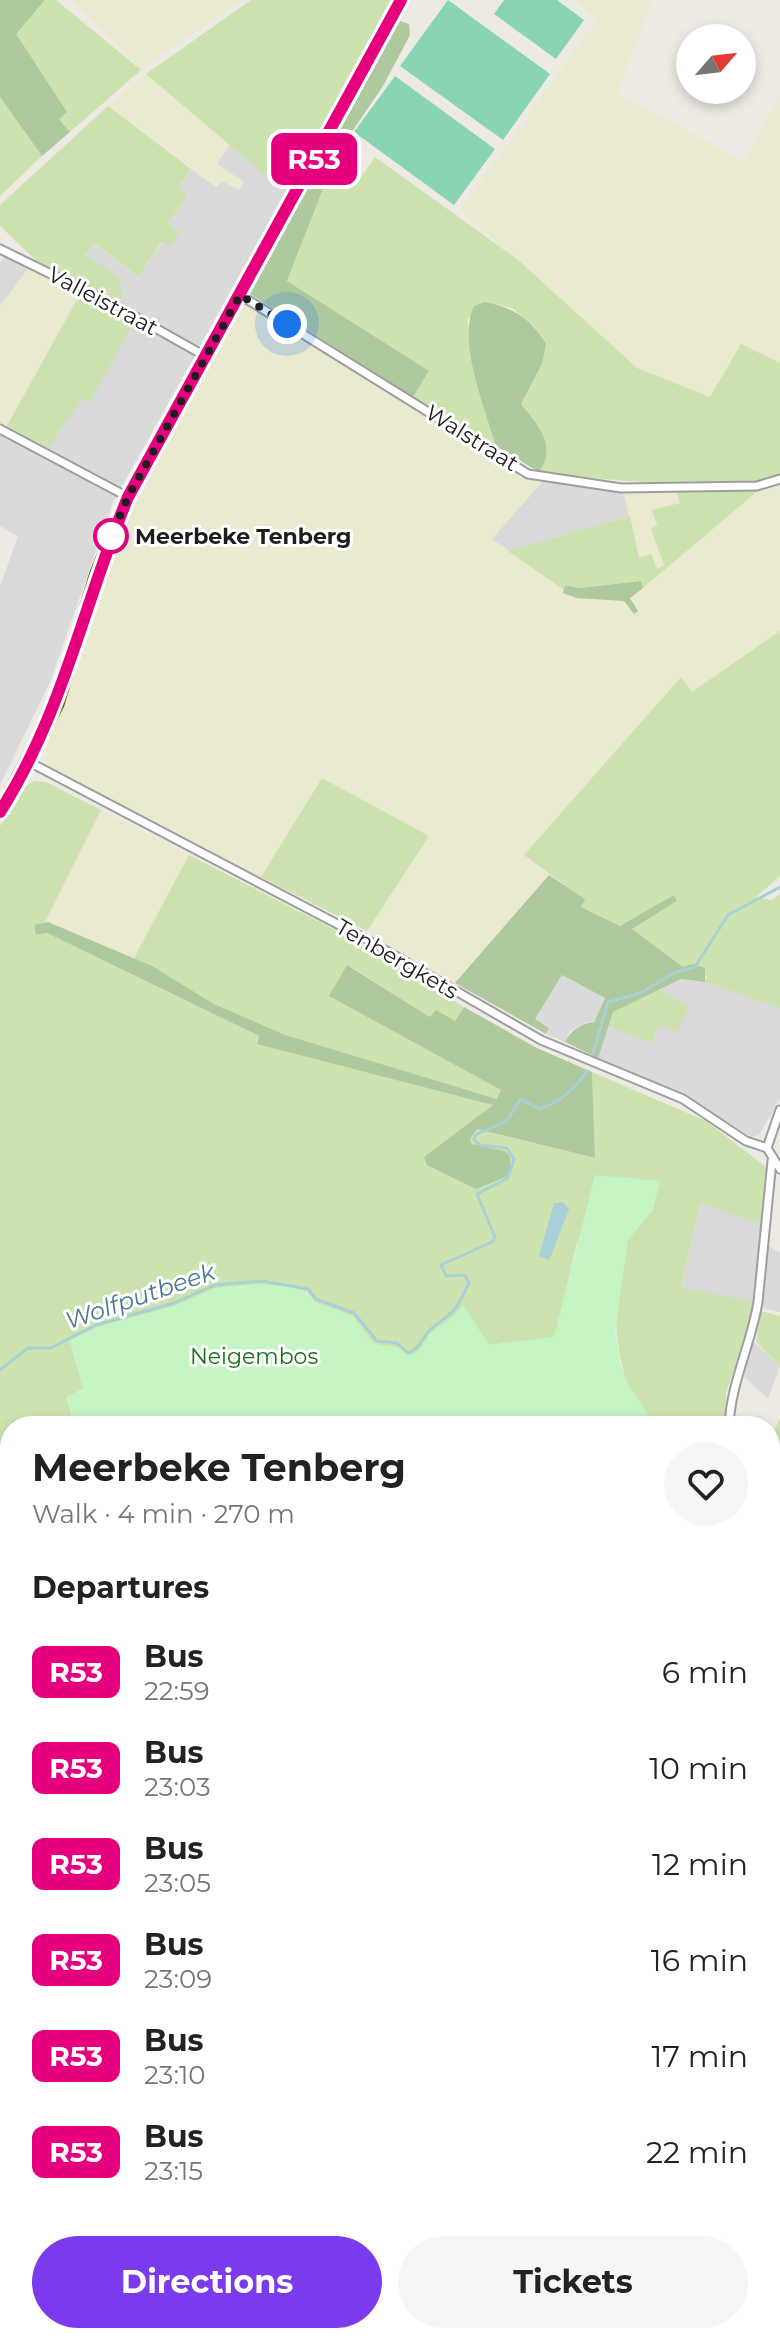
<!DOCTYPE html>
<meta charset="utf-8">
<style>
:root{--surface:#fff;--page:#f6f6f6;--text:#222;--muted:#767676;--accent:#7c3aed}
body{margin:0;font-family:Montserrat,sans-serif;background:var(--page);color:var(--text);height:100vh;display:flex;flex-direction:column;font-size:30px;white-space:nowrap}
*{box-sizing:border-box;margin:0}
p{font-size:26px;color:var(--muted)}
.icon{flex:none;width:44px;height:44px;fill:none;stroke:currentColor;stroke-width:2;stroke-linecap:round;stroke-linejoin:round}
.map{position:relative;flex:1;overflow:hidden}
.drawer{position:absolute;left:0px;top:1416px;width:780px;height:928px;display:flex;flex-direction:column;background:var(--surface);border-radius:32px 32px 0 0;box-shadow:0 4px 12px #0003}
.drawer>*{flex:none}
.badge{padding:0 16px;border-radius:12px;font-size:28px;line-height:52px}
.needle{width:52px;rotate:62deg}
.fabs{position:absolute;left:676px;top:24px;display:grid;gap:16px}
.fabs a{display:grid;place-items:center;width:80px;height:80px;border-radius:50%;background:var(--surface);box-shadow:0 4px 12px #0003;font-size:40px}
.you{position:absolute;width:40px;height:40px;margin:-20px;border:6px solid #fff;border-radius:50%;background:#1a73e8;box-shadow:0 0 0 12px #1a73e833}
.map>.badge{position:absolute;translate:-50% -50%;box-shadow:0 0 0 4px #fff}
h2{padding:0 32px;font-size:30px;line-height:72px}
.round{display:grid;place-items:center;flex:none;width:84px;height:84px;border-radius:42px;background:var(--page)}
.overview{display:flex;align-items:center;justify-content:space-between;height:136px;padding:0 32px}
h1{font-size:38px;font-weight:700;line-height:60px}
.cta{display:flex;gap:16px;margin-top:auto;padding:16px 32px}
.cta a{flex:1;height:92px;border-radius:48px;background:var(--accent);color:#fff;font-size:32px;font-weight:700;line-height:92px;text-align:center}
.cta a+a{background:var(--page);color:var(--text)}
ul{padding:0;list-style:none}
li{display:flex;align-items:center;gap:24px;height:96px;padding:0 32px}
li div{flex:1}
li b{display:block;font-size:30px}
li em{font-style:normal}
li .badge{min-width:88px;font-weight:700;text-align:center}
.map>svg:first-child{display:block}
.residential{fill:#dbdada}
.farmland{fill:#eaead1}
.grass{fill:#cde3af}
.forest{fill:#aec99d}
.park{fill:#c5f4c5}
.pitch{fill:#8ad5b1}
.water{fill:#a9d0d7}
.lines{fill:none;stroke-linecap:round;stroke-linejoin:round}
.stream{stroke:#a9d0d7;stroke-width:3}
.minor-casing{stroke:#9e9e9e;stroke-width:11}
.primary-casing{stroke:#88550e;stroke-width:15}
.minor{stroke:#fff;stroke-width:7}
.primary{stroke:#f2caa4;stroke-width:11}
.line-casing{stroke:#fff;stroke-width:18}
.line{stroke:#e6007e;stroke-width:12}
.walk{stroke:#1d1d1d;stroke-width:8;stroke-dasharray:0 14.4}
.stop-dot{fill:#fff;stroke:#e6007e;stroke-width:4}
.labels{text-anchor:middle;dominant-baseline:central;stroke-width:6;stroke-linejoin:round;paint-order:stroke}
.street-label{font-size:22px;fill:#1d1d1d;stroke:#fff}
.stop-label{font-size:22px;font-weight:bold;fill:#1d1d1d;stroke:#fff;text-anchor:start}
.park-label{font-size:22px;fill:#167116;stroke:#fff}
.water-label{font-size:24px;font-style:italic;fill:#4c7794;stroke:#fff}
</style>
<div class="map">
<svg width="780" height="2344" viewBox="0 0 780 2344">
<rect width="100%" height="100%" fill="#edeae4"/>
<g class="residential">
<polygon points="230,144 286,193 113,502 50,682 0,785 0,587 18,536 0,526 0,263 9,251 119,290 119,277 85,256 93,243 139,277 162,242 179,233 168,223 188,195 178,187 191,169 216,187 222,181 238,189 228,172 216,164"/>
<polygon points="543,481 623,491 630,516 508,551 491,539"/>
<polygon points="562,975 605,998 594,1023 586,1022 570,1031 565,1042 546,1034 549,1028 535,1019"/>
<polygon points="681,979 705,982 780,1008 780,1099 759,1135 751,1137 691,1099 598,1058 607,1026 652,1043 659,1025 689,1006 658,989"/>
<polygon points="700,1202 763,1225 756,1302 681,1289"/>
<polygon points="768,1245 780,1253 780,1312 761,1308"/>
<polygon points="753,1341 780,1366 768,1399 739,1372"/>
</g>
<g class="farmland">
<polygon points="73,0 241,0 141,70"/>
<polygon points="575,0 652,0 617,94 744,161 780,96 780,363 741,344 711,397 637,368 460,210 597,19"/>
<polygon points="146,74 230,144 217,164 244,182 239,190 222,181 217,187 108,106"/>
<polygon points="33,262 82,290 7,426 0,425 0,306"/>
<polygon points="246,304 525,477 543,481 492,539 564,590 564,594 576,598 624,601 633,614 630,598 759,490 780,484 780,631 692,693 682,678 524,855 549,875 455,983 367,931 428,836 322,778 261,877 50,769 45,760 44,748 76,673 130,514 242,305"/>
<polygon points="676,490 680,503 651,529 664,566 656,569 639,558 623,491"/>
<polygon points="101,810 189,855 134,958 45,922"/>
<polygon points="780,1689 780,1763 770,1755 770,1697"/>
<polygon points="780,1817 780,2039 770,2034 770,1822"/>
</g>
<g class="grass">
<polygon points="45,0 56,0 141,70 70,132 59,119 66,112 15,34"/>
<polygon points="251,0 391,0 286,193 146,74"/>
<polygon points="0,97 42,156 0,196"/>
<polygon points="108,106 191,169 178,187 188,195 168,223 180,232 170,246 161,242 139,277 94,243 85,255 119,277 122,296 116,304 43,267 0,226 0,205"/>
<path d="M375 157 517 259 637 368 710 397 741 344 780 363V474C743 495 586 478 539 472 558 446 539 424 521 404L542 364 535 327 512 308 485 302 467 320 476 378 496 446 413 397 429 372 287 281 330 171 355 186Z"/>
<polygon points="83,290 136,319 90,402 83,398 48,448 7,426"/>
<polygon points="676,490 759,490 643,588 641,581 579,588 565,585 564,590 508,551 630,516 639,558 651,554 657,569 664,565 651,529 657,525 652,510 680,503"/>
<polygon points="780,631 780,876 756,897 772,900 780,894 780,1008 705,982 707,977 683,967 631,929 677,901 620,926 580,907 584,899 524,855 681,677 692,692"/>
<polygon points="322,778 429,836 367,931 261,877"/>
<path d="M35 781 46 782 101 810 45 922 34 926 36 935 47 933 259 1036 257 1043 494 1105 424 1157 505 1151 472 1144 470 1139 477 1129 595 1158 592 1072 706 1121 765 1166 768 1175 763 1225 700 1203 681 1288 756 1302 726 1393V1426C707 1426 675 1432 658 1423 609 1395 610 1290 626 1244 631 1231 644 1220 653 1210L577 1242 555 1337 489 1345 456 1317 432 1333 419 1352 409 1356 396 1347 374 1344 352 1316 314 1302 307 1292 216 1288 175 1306 98 1327 70 1341 83 1389 66 1397 75 1426H10V1513L0 1520V826L27 785Z"/>
<polygon points="189,855 347,936 464,1007 455,1021 430,1017 348,965 502,1091 497,1099 285,1036 212,1003 134,958"/>
<polygon points="658,989 689,1006 678,1032 659,1025 652,1043 607,1026 612,1012"/>
<polygon points="761,1311 780,1316 780,1366 756,1342"/>
<path d="M780 1417V1510C763 1482 767 1445 780 1417Z"/>
<polygon points="770,1523 780,1530 780,1672 770,1681"/>
<polygon points="770,2034 780,2039 780,2344 555,2344 560,2334 770,2334"/>
<polygon points="402,2334 532,2334 511,2344 425,2344"/>
</g>
<g class="forest">
<polygon points="0,0 45,0 16,34 67,112 59,119 70,132 42,156 0,97"/>
<polygon points="400,21 409,24 410,35 383,86 347,139 330,171 287,281 429,371 413,397 250,294"/>
<path d="M485 302C514 308 530 318 546 344L542 364 521 404C538 424 558 446 539 472L496 446C485 408 457 342 474 306Z"/>
<polygon points="641,581 643,588 630,598 638,611 634,614 624,601 576,598 563,593 565,585 579,588"/>
<path d="M549 875 585 899 581 907 620 926 674 895 677 901 632 929 683 967 693 964 705 968V982L681 979 613 1012 598 1058 565 1042C570 1032 582 1021 594 1023L605 998 562 975 535 1019 549 1028 546 1034 455 983Z"/>
<polygon points="48,922 152,966 212,1003 285,1035 497,1099 501,1090 329,996 347,965 430,1017 436,1010 455,1021 464,1007 537,1048 592,1072 595,1158 477,1129 470,1139 472,1144 505,1151 510,1156 511,1168 506,1177 476,1189 427,1165 424,1157 493,1105 257,1044 259,1036 47,933 36,935 34,925"/>
</g>
<g class="park">
<path d="M595 1175 660 1181 653 1210 628 1240 615 1331 620 1363 628 1384 649 1416 666 1426H75L66 1397 83 1389 70 1340 98 1327 175 1306 216 1288 262 1284 301 1288 314 1302 352 1316 374 1344 396 1347 409 1356C423 1351 423 1342 432 1332 444 1322 454 1319 463 1305L489 1345 554 1337Z"/>
<polygon points="10,1513 10,2334 402,2334 425,2344 0,2344 0,1520"/>
</g>
<g class="pitch">
<polygon points="448,0 550,74 503,140 400,66"/>
<polygon points="504,0 557,0 584,20 556,59 494,14"/>
<polygon points="395,76 495,149 454,205 354,132"/>
</g>
<polygon class="water" points="563,1202 569,1209 551,1256 549,1260 539,1256 554,1203"/>
<g class="lines">
<g class="stream">
<polyline points="593,1053 608,1002 641,993 674,973 695,967 728,915 780,887"/>
<path d="M0 1370 28 1348H51L96 1325 174 1303 215 1285 262 1281 308 1289 316 1299 354 1313 377 1341 397 1343 408 1353C421 1348 422 1337 431 1329 456 1309 454 1314 469 1283L465 1275 446 1276 441 1265 492 1242 495 1237 477 1194 508 1178 514 1159 507 1148 480 1145 474 1140 475 1135 507 1121 520 1099 540 1109C560 1102 576 1088 587 1071"/>
</g>
<defs>
<g id="minor">
<polyline points="0,249 118,307 205,356"/>
<polyline points="240,295 528,474 621,488 757,486 780,479"/>
<polyline points="0,429 128,497"/>
<polyline points="29,762 364,938 541,1040 683,1099 746,1141 767,1148"/>
<polyline points="780,1110 767,1148 780,1169"/>
<path d="M729 1426C731 1382 751 1345 758 1302L772 1161"/>
<polyline points="770,1818 780,1813"/>
</g>
<polyline id="primary" points="0,812 57,704 97,573 128,497 401,0"/>
</defs>
<use href="#minor" class="minor-casing"/>
<use href="#primary" class="primary-casing"/>
<use href="#minor" class="minor"/>
<use href="#primary" class="primary"/>
</g>
<g class="lines">
<defs>
<path id="line" d="M0 812C64 711 83 605 128 497L401 0"/>
</defs>
<use href="#line" class="line-casing"/>
<use href="#line" class="line"/>
<polyline class="walk" points="111,536 110,539 128,497 240,295 287,324"/>
</g>
<circle class="stop-dot" cx="111" cy="536" r="16"/>
<g class="labels">
<g class="street-label">
<text transform="translate(103 301) rotate(28)">Valleistraat</text>
<text transform="translate(472 438) rotate(32)">Walstraat</text>
<text transform="translate(397 959) rotate(30)">Tenbergkets</text>
</g>
<g class="stop-label">
<text x="135" y="536">Meerbeke Tenberg</text>
</g>
<g class="park-label">
<text x="254" y="1356">Neigembos</text>
</g>
<g class="water-label">
<text transform="translate(140 1296) rotate(-19)">Wolfputbeek</text>
</g>
</g>
</svg>
<div class="fabs">
<a><svg class="needle" viewBox="-14 -14 28 28"><path d="M0-13l5 13h-10z" fill="#e53935"/><path d="M0 13l5-13h-10z" fill="#767676"/></svg></a>
</div>
<div class="you" style="left:287px;top:324px"></div>
<b class="badge" style="left:314px;top:159px;background:#e6007e;color:#fff">R53</b>
<section class="drawer">
<div class="overview"><div><h1>Meerbeke Tenberg</h1><p>Walk · 4 min · 270 m</p></div><a class="round"><svg class="icon" aria-label="heart" viewBox="0 0 24 24"><path d="M12 20l-8-8c-3-5 5-10 8-4 3-6 11-1 8 4z"/></svg></a></div>
<h2>Departures</h2>
<ul>
<li><span class="badge" style="background:#e6007e;color:#fff">R53</span><div><b>Bus</b><p>22:59</p></div><em>6 min</em></li>
<li><span class="badge" style="background:#e6007e;color:#fff">R53</span><div><b>Bus</b><p>23:03</p></div><em>10 min</em></li>
<li><span class="badge" style="background:#e6007e;color:#fff">R53</span><div><b>Bus</b><p>23:05</p></div><em>12 min</em></li>
<li><span class="badge" style="background:#e6007e;color:#fff">R53</span><div><b>Bus</b><p>23:09</p></div><em>16 min</em></li>
<li><span class="badge" style="background:#e6007e;color:#fff">R53</span><div><b>Bus</b><p>23:10</p></div><em>17 min</em></li>
<li><span class="badge" style="background:#e6007e;color:#fff">R53</span><div><b>Bus</b><p>23:15</p></div><em>22 min</em></li>
</ul>
<div class="cta"><a>Directions</a><a>Tickets</a></div>
</section>
</div>
